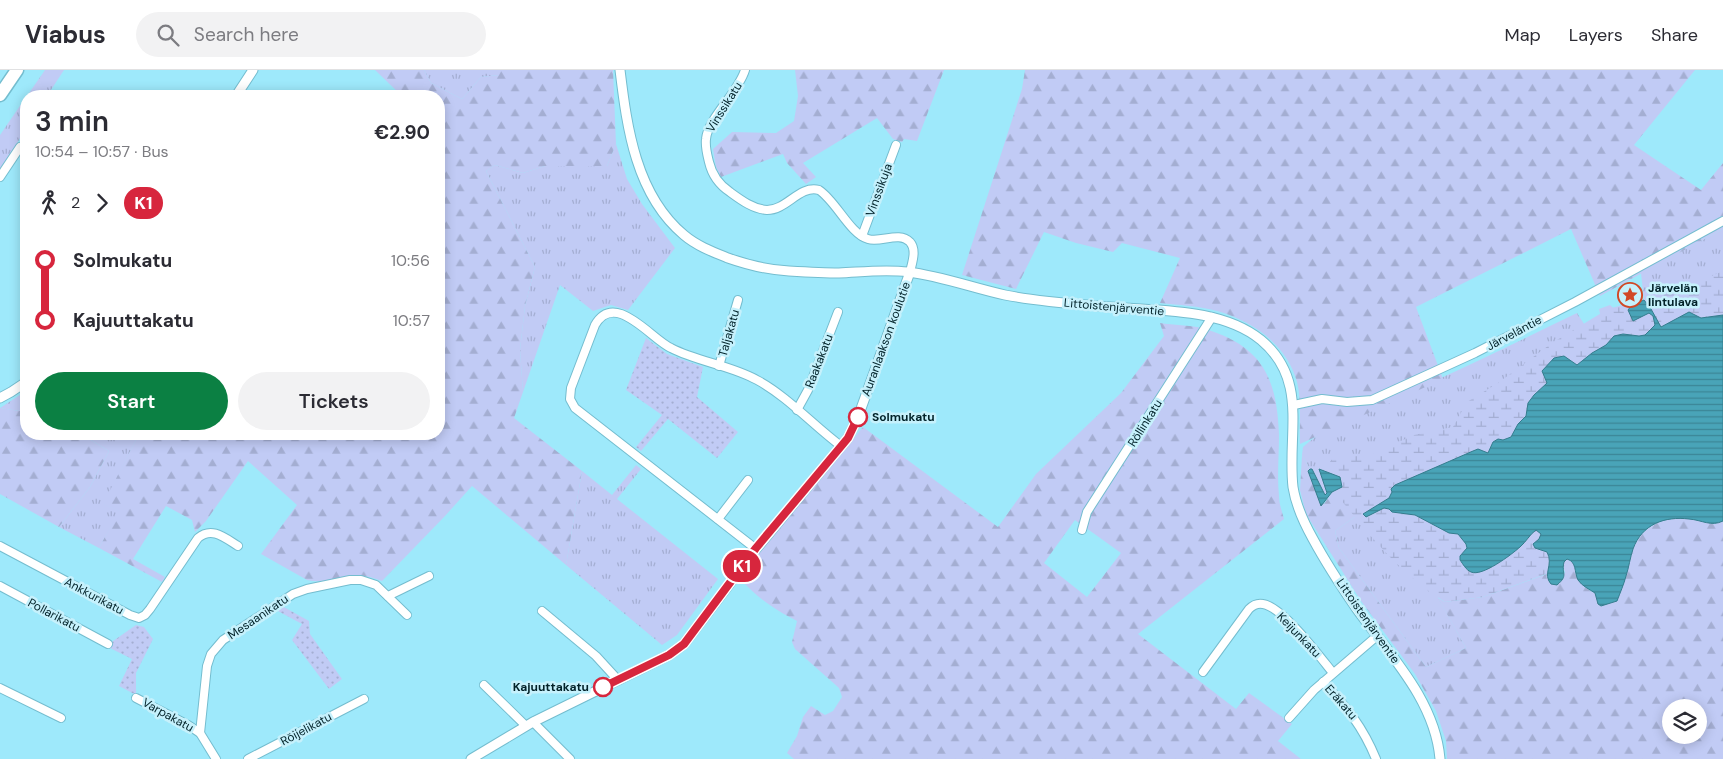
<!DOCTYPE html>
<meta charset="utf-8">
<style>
:root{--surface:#fff;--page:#f2f2f3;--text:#2b2b33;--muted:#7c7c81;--line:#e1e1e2;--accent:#0b8043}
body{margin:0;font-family:"DM Sans",sans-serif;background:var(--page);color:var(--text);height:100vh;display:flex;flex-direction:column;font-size:19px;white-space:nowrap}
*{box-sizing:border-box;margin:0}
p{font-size:16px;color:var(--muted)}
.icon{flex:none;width:28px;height:28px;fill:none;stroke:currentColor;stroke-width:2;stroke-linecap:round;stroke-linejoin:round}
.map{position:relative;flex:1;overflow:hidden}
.side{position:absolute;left:20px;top:20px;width:425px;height:350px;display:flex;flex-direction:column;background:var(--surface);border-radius:20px;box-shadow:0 2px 12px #0003}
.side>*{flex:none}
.badge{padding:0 10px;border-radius:16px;font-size:18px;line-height:32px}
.controls{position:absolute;left:1662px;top:629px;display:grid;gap:10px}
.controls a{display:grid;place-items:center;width:45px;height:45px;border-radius:50%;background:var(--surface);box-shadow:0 2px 12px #0003;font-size:25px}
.map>.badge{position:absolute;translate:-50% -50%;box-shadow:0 0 0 2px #fff}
.legs{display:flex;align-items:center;gap:8px;height:55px;padding:0 15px;font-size:16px}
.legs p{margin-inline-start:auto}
.summary{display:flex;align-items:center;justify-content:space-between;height:85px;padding:0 15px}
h1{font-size:28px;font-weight:600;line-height:38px}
.button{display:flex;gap:10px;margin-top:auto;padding:10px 15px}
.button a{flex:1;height:58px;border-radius:30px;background:var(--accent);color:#fff;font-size:20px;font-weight:600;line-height:58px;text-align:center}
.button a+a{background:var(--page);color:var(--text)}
ul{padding:0 15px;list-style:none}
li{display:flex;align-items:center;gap:18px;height:60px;font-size:19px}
li i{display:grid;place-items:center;width:8px;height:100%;margin:0 6px;background:currentColor}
li i::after{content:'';width:12px;height:12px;margin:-6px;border:4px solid;border-radius:50%;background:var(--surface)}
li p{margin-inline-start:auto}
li:first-child i{background:linear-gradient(#0000 50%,currentColor 0)}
li:last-child i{background:linear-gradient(currentColor 50%,#0000 0)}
header{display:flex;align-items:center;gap:30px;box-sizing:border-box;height:70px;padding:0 25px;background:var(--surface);border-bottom:1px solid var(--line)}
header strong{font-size:24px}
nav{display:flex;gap:28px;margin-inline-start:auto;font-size:18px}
.search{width:350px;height:45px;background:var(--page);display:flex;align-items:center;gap:12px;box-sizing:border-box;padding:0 18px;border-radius:28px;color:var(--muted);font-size:19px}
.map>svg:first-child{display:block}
.grass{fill:url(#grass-tufts)}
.forest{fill:url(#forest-firs);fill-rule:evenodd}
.wetland{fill:url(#wetland-marsh)}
.park{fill:url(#park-dots)}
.water{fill:url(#water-rules);stroke:#347d8d}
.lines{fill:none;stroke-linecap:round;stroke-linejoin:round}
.minor-casing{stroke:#74bdcf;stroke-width:10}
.tertiary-casing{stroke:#74bdcf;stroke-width:11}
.trunk-casing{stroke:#74bdcf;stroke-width:15}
.minor{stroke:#fff;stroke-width:8}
.tertiary{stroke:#fff;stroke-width:9}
.trunk{stroke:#fff;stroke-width:12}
.line-1-casing{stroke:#fff;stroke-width:11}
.line-1{stroke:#d7263d;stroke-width:8}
.stop-1-dot{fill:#fff;stroke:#d7263d;stroke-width:2.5}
.labels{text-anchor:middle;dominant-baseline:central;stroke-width:5;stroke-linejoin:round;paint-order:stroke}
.street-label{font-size:12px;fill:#022229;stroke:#c6f1fc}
.poi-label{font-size:12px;font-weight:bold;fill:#022229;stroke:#c6f1fc;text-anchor:start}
.stop-label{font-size:12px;font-weight:bold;fill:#022229;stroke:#c6f1fc;text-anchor:start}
</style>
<header>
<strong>Viabus</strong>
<div class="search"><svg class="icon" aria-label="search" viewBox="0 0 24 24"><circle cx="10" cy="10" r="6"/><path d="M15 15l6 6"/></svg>Search here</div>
<nav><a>Map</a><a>Layers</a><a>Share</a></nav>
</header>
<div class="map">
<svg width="1723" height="689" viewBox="0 0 1723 689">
<defs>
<pattern id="grass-tufts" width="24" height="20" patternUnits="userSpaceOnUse" patternTransform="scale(1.25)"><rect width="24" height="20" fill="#c1cbf5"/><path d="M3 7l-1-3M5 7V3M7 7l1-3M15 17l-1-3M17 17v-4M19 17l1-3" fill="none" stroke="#a4aed2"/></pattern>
<pattern id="forest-firs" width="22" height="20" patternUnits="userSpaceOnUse" patternTransform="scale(1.25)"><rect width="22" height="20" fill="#c1cbf5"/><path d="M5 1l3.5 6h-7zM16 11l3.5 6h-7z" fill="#a4aed2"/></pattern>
<pattern id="wetland-marsh" width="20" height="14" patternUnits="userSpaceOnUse" patternTransform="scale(1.25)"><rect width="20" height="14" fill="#c1cbf5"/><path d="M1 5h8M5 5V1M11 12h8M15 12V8" fill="none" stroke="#a4aed2"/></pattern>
<pattern id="park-dots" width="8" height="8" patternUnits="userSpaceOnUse" patternTransform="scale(1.25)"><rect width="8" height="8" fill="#c1cbf5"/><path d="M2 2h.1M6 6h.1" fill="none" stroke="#a4aed2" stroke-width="1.8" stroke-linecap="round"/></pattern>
<pattern id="water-rules" width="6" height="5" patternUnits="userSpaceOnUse" patternTransform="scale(1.25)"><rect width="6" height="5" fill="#49a4b8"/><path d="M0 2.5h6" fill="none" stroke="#3b8596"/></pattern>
</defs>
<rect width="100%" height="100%" fill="#9ee9fb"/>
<g class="grass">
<polygon points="45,0 64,0 47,26 27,26"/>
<polygon points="424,0 499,0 499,5 481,7 462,29 431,13"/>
<polygon points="26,27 26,59 0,100 0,65"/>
<polygon points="616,74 627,109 642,134 675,178 628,240 611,235 593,241 560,215 523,322 520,280 525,236 535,197 486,101 495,95 523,103 545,96 607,96"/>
<polygon points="1723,159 1723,245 1644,230 1641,203"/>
<path d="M1610 235 1637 260 1325 425 1312 399H1310L1302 385 1303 377C1339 345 1389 330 1432 312 1481 290 1529 266 1577 243L1586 257 1601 248 1599 239Z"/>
<polygon points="26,321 26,342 0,338"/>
<polygon points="81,364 139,364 104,434 120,441 99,478 59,457 90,417 109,381"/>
<polygon points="636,395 641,399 617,429 718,509 677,565 662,575 566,495 582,401 612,425"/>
<polygon points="1389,439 1466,578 1426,597 1339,478 1335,461 1356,446"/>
</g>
<g class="forest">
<path d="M375 0H424L431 13 462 29 481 7 499 5V0H613L616 74 607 96H545L523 103 495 95 486 101 535 197 525 236 520 280 523 322 514 348 582 401 566 495 472 416 445 446 382 511C373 508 365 505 355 506 339 507 323 514 307 510L261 484 297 435 248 391 206 451 195 462 192 450 166 436 133 489 165 507 162 512 99 478 119 441 103 434 139 364H439V93L443 65 439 61V26H402Z"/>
<polygon points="795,0 944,0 917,71 904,69 902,72 893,69 877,48 803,93 816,107 806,114 787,93 783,84 721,107 716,97 713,79 732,62 776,63 794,51 798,26"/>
<path d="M1025 0H1695L1634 75 1701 120 1723 93V159L1600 226 1571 159 1416 237 1443 309 1300 374C1299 354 1302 331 1297 312 1287 275 1253 251 1217 241 1199 236 1178 235 1160 233L1180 188 1122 173 1113 182 1076 173 1044 162 1016 219 962 205 1022 19Z"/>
<path d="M1160 253C1174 255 1189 255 1202 258 1261 275 1277 306 1279 365 1279 386 1277 406 1279 426 1279 434 1282 441 1284 449L1138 564 1236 639 1249 623 1292 654 1278 671 1301 689H794L787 683 797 666 803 647 811 636 825 645 833 641 842 627 839 618 795 579 792 572 797 551C773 539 758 528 739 508L863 357 998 457 1036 404 1121 323 1164 266ZM1075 450 1121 483 1087 527 1044 493Z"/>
<polygon points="0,338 26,342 26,364 81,364 109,381 90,417 59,457 0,424"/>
<path d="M1302 385 1310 399 1308 401 1324 434 1332 422 1337 419 1356 446 1335 461 1339 478 1426 597 1466 578 1438 528 1445 532 1483 527 1547 504 1565 503 1563 495 1564 492 1567 489C1578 492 1575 505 1581 513 1589 523 1605 527 1617 531 1620 523 1624 514 1626 506 1629 497 1630 487 1633 479 1642 455 1665 446 1689 449 1702 450 1711 457 1723 451V689H1447L1446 671 1436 641 1415 604 1361 531 1306 444 1300 420ZM1671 638H1699V665H1671Z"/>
</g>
<path class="wetland" d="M1723 201V451C1711 457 1702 450 1689 449 1665 446 1642 454 1633 479 1630 488 1629 497 1626 506 1624 514 1620 523 1617 531L1601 536 1598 534 1595 523C1589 519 1582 516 1578 510 1574 502 1577 492 1567 489L1564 492C1561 504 1569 505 1557 515L1551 514 1547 510 1546 504 1483 527 1445 532C1393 500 1358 450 1320 404L1334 387 1372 384 1414 365 1453 357 1467 332 1498 313 1552 273 1608 239 1681 219Z"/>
<g class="park">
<polygon points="646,268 667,284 703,297 697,327 738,362 717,388 668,349 641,381 636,377 662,345 626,320"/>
<polygon points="282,536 309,551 310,564 342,609 329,619 292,570 302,554 276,540"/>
<polygon points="136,555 144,557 153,569 136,603 136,625 119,616 132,589 106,576"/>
</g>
<g class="water">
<path d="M1644 230 1651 239 1661 257 1689 242 1701 248 1723 245V451C1711 457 1702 450 1689 449 1665 446 1642 454 1633 479 1630 488 1629 497 1626 506 1624 514 1620 523 1617 531L1601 536 1598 534 1595 523C1589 519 1582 516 1578 510 1574 502 1577 492 1567 489L1564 492C1561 504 1569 505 1557 515L1551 514C1542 504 1554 495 1547 482L1535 478 1533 474 1539 469 1541 464 1536 460C1530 464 1526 472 1520 477 1511 485 1482 507 1471 502 1466 500 1463 494 1460 490V486L1467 478 1466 474 1458 464 1449 463 1415 445 1392 442 1389 439 1384 438 1366 447 1363 444 1389 428 1392 422 1391 419 1395 415 1473 381 1478 379 1488 383 1493 372 1498 369 1503 370 1511 367 1518 354 1526 346 1528 333 1534 325 1547 313 1542 301 1554 288 1564 286 1577 295 1592 283 1606 275 1614 266 1623 264 1639 266 1645 265 1655 255 1653 246 1649 243 1633 251 1628 240 1631 236Z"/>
<polygon points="1310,399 1312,399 1325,425 1327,423 1319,399 1340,407 1342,417 1332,422 1321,436 1308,401"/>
</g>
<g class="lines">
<defs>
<g id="minor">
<path d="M745 0C738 23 708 48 706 69 705 77 707 84 709 92 712 105 718 114 730 122 741 130 753 139 767 140 787 140 799 115 819 120 836 131 850 164 868 169 881 173 899 161 910 172 917 180 912 193 910 202"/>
<polyline points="0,107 20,77"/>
<polyline points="862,166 896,75"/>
<polyline points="719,296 738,230"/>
<polyline points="1294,335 1322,329 1347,332 1372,330 1475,283 1575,232 1723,151"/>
<polyline points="797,340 808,320 838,242"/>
<polyline points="718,449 748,410"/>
<polyline points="1082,460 1087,442 1212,247"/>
<path d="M0 476 130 545 139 548 145 545 150 539 198 468C212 456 225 468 238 476"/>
<path d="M756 479 575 338 570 329 571 318 595 255C615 220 651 269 671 278 698 292 730 295 757 310 787 326 814 356 841 376"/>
<polyline points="0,516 108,574"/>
<polyline points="388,526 429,506"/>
<polyline points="542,541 596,586 618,610"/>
<path d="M1203 602 1249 539C1253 535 1258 533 1263 534 1283 537 1320 587 1333 603"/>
<path d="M1323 612C1346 636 1363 657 1376 689"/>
<polyline points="484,615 526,656"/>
<polyline points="0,618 61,648"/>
<polyline points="136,628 188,655 200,663"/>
<polyline points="1289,648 1314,620 1377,566"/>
<polyline points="533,652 570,689"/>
<polyline points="216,689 200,663 207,596 211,584 223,570 293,524 307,519 350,510 361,510 376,515 407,545"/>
<polyline points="248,689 364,629"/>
</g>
<g id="tertiary">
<path d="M620 0C627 58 636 125 684 165 697 176 713 182 728 188 748 195 769 200 789 201 806 202 823 203 839 203 862 202 885 199 908 202 941 206 973 218 1005 225 1040 232 1076 234 1111 237 1159 241 1222 238 1261 270 1309 310 1287 364 1293 417 1296 436 1304 453 1313 469 1326 493 1341 516 1356 538 1389 584 1435 630 1440 689"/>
<polyline points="236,26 253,0"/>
<polyline points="0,328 11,322 26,312"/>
<polyline points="471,689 533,652 669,585 684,574 756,479 848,368 858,347 910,202"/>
</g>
<polyline id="trunk" points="0,25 17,0"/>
</defs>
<use href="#minor" class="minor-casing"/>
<use href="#tertiary" class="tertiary-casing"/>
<use href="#trunk" class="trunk-casing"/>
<use href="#minor" class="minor"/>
<use href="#tertiary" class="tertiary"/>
<use href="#trunk" class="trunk"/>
</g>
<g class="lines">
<defs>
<polyline id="line-1" points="603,617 669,585 684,574 756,478 848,368 858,347"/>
</defs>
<use href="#line-1" class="line-1-casing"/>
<use href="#line-1" class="line-1"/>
</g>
<defs>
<symbol id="sight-ring" viewBox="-11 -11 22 22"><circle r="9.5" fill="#c6f1fc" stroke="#d24826" stroke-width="1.5"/><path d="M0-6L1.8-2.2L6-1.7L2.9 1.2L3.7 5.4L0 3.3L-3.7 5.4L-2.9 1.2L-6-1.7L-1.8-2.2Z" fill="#d24826"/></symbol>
</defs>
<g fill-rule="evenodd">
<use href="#sight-ring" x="1616" y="211" width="28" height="28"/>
</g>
<g class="stop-1-dot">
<circle cx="858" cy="347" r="9"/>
<circle cx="603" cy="617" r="9"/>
</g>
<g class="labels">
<g class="street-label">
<text transform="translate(724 37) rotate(-58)">Vinssikatu</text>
<text transform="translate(879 120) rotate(-70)">Vinssikuja</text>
<text transform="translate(1114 237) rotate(5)">Littoistenjärventie</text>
<text transform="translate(729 263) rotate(-74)">Taljakatu</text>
<text transform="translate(1514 263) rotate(-28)">Järveläntie</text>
<text transform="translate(886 269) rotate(-70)">Auranlaakson koulutie</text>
<text transform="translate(819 291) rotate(-69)">Raakakatu</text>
<text transform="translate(1145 353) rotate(-58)">Röllinkatu</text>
<text transform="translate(94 526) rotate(28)">Ankkurikatu</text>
<text transform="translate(54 545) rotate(28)">Pollarikatu</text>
<text transform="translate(258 547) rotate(-34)">Mesaanikatu</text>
<text transform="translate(1368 551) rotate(55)">Littoistenjärventie</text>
<text transform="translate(1299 565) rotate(46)">Keijunkatu</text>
<text transform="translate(1341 632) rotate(49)">Eräkatu</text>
<text transform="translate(168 645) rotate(29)">Varpakatu</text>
<text transform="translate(306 659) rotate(-28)">Röijelikatu</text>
</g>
<g class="poi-label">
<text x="1648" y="218">Järvelän<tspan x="1648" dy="14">lintulava</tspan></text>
</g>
<g class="stop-label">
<text x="872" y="347">Solmukatu</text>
<text x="589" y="617" text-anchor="end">Kajuuttakatu</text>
</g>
</g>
</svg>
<div class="controls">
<a><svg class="icon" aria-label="layers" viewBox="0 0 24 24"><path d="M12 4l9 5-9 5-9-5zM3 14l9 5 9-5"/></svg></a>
</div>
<b class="badge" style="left:742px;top:496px;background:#d7263d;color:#fff">K1</b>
<section class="side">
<div class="summary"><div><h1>3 min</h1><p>10:54 – 10:57 · Bus</p></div><b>€2.90</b></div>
<div class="legs"><svg class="icon" aria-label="walk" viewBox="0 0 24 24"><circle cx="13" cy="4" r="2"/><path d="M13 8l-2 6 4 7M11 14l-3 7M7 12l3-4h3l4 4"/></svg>2<svg class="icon" aria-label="forward" viewBox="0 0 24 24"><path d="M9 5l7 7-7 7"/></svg><b class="badge" style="background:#d7263d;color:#fff">K1</b></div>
<ul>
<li><i style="color:#d7263d"></i><b>Solmukatu</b><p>10:56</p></li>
<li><i style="color:#d7263d"></i><b>Kajuuttakatu</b><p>10:57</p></li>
</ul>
<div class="button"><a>Start</a><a>Tickets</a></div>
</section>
</div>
